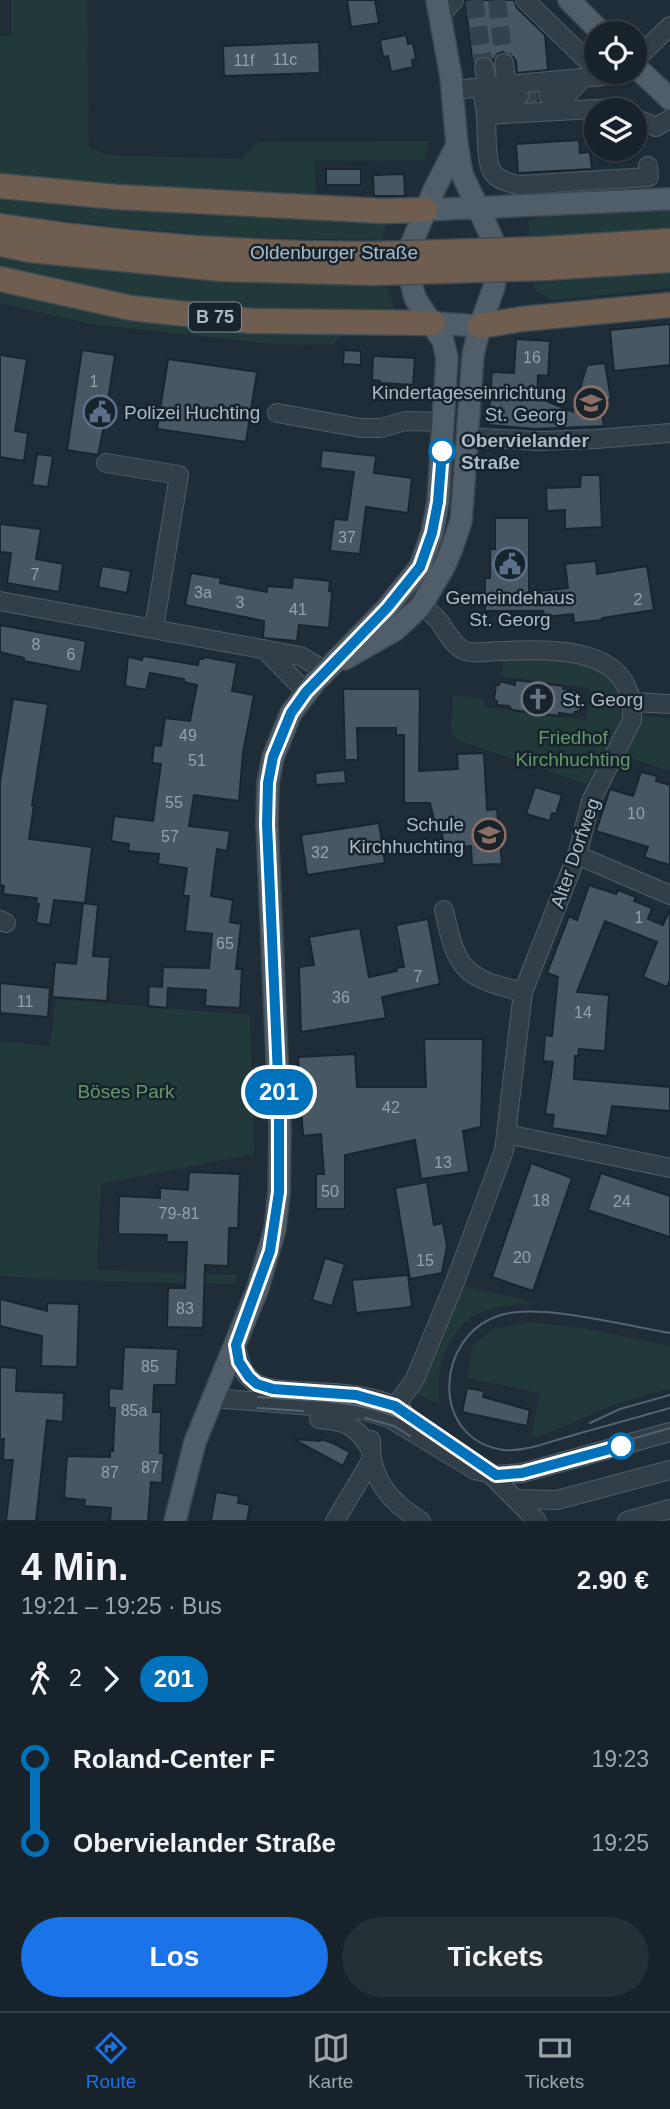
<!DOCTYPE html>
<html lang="de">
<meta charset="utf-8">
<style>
:root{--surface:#17222a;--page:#242f36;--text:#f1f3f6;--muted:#9ea4a8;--line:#363f47;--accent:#1a73e8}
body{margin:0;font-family:Helvetica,sans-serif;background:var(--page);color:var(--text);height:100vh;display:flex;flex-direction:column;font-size:26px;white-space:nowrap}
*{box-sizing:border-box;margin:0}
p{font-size:23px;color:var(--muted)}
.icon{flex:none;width:38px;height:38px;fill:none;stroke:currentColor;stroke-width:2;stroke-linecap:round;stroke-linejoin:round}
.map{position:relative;height:1521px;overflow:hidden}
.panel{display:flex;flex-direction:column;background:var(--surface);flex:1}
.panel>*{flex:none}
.badge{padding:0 14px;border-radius:23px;font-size:24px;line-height:46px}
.tools{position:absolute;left:584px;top:21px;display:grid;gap:14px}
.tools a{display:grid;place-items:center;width:63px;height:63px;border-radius:50%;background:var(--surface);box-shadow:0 2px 5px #0004,0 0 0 2px var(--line);font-size:35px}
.map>.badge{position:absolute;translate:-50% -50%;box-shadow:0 0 0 4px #fff}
.legs{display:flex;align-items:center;gap:10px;height:77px;padding:0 21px;font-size:23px}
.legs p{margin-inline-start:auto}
.overview{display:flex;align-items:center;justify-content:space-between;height:119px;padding:0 21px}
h1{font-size:38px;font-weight:800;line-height:52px}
.action{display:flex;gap:14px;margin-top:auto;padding:14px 21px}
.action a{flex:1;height:80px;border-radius:42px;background:var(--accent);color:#fff;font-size:28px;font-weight:800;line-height:80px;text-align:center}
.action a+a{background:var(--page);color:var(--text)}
ul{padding:0 21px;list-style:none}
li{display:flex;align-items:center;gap:24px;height:84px;font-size:26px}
li i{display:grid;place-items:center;width:10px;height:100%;margin:0 9px;background:currentColor}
li i::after{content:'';width:18px;height:18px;margin:-9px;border:5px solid;border-radius:50%;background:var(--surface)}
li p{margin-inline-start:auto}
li:first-child i{background:linear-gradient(#0000 50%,currentColor 0)}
li:last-child i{background:linear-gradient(currentColor 50%,#0000 0)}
.tabs{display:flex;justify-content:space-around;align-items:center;height:98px;border-top:2px solid var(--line);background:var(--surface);font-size:19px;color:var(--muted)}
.tabs a{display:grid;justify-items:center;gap:4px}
.tabs .active{color:var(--accent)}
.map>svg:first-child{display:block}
.green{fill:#213938}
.building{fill:#475864;stroke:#1a262f;stroke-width:2}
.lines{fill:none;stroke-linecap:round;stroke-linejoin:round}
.minor-tunnel{stroke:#34424d;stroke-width:18;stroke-dasharray:18 9;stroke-linecap:butt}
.minor-casing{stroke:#505d66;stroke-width:20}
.major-casing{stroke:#3c4852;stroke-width:24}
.highway-casing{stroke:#3d4a53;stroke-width:27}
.minor{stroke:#333f48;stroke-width:18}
.major{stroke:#505e69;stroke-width:21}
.highway{stroke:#6f5e4f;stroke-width:24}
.tram{stroke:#546470;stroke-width:2}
.highway-bridge-casing{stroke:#3d4a53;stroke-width:27;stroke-linecap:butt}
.highway-bridge{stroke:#6f5e4f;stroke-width:24}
.line-1-casing{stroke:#fff;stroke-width:16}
.line-1{stroke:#0072bc;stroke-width:10}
.stop-1-dot{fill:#fff;stroke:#0072bc;stroke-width:3.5}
.labels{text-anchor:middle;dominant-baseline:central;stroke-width:5;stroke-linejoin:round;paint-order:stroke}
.number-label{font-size:16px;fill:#94a2ad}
.shield{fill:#18242d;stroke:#808d97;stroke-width:2}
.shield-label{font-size:18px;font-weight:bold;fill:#adbac5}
.street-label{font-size:19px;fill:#adbac5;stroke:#18242d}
.poi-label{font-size:19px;fill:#adbac5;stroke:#18242d;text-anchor:end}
.stop-label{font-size:19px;font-weight:bold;fill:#adbac5;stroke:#18242d;text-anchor:start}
.park-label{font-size:19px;fill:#639768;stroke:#18242d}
</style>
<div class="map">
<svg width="670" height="1521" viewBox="0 0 670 1521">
<rect width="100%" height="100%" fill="#1f2d38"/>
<g class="green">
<polygon points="11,0 87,0 89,147 106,155 240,159 259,142 430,141 425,160 314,161 317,200 0,175 0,36 11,36"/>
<polygon points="0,196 388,219 382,240 235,237 120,227 0,213"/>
<polygon points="670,209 670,228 581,235 530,236 528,221 546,214"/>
<polygon points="0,254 180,279 387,287 397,314 287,314 168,303 0,268"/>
<polygon points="670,272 670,288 553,300 535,291 534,283"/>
<polygon points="0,288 342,333 333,345 272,344 91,324 0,303"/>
<path d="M503 658C532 658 601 656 617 684 622 692 622 707 621 716 619 734 596 768 586 784L455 739 451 729 453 695 485 699V707L586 720 590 688 501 676Z"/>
<polygon points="640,716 670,718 670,771 625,756"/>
<polygon points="56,999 250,1015 254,1154 101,1184 97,1270 237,1275 234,1284 54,1280 0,1276 0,1041 50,1046"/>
<path d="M462 1286 540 1303C519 1304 496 1305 477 1314 449 1327 432 1376 440 1404L417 1395Z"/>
<polygon points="531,1322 588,1329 670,1346 670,1388 608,1407 549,1433 531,1438 540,1393 467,1378 473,1345 494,1329"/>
</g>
<g class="building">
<polygon points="347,0 375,0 379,23 351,27"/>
<polygon points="465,0 514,0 517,8 545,35 548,70 517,73 516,61 513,57 503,52 497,54 493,60 487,56 477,58 473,66"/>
<polygon points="406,35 408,44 413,43 416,59 412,60 413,67 391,72 388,56 383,57 380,40"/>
<polygon points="319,42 320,73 224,76 223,46"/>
<polygon points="579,140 580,153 590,152 592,169 518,173 516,144"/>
<rect x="326" y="169" width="35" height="16"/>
<polygon points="404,174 405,196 374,196 373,175"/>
<polygon points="670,324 670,365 614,371 610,330"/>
<polygon points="516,339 550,341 548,376 538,375 537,397 573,412 587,365 605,363 611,399 605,401 607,412 602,414 604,426 535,429 488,425 492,372 514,373"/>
<polygon points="82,350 115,355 107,407 114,408 111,422 105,421 98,455 67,450"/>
<polygon points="344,350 361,351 361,365 343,364"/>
<polygon points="0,355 27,359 15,431 28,433 24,461 0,457"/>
<polygon points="373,356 415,358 413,385 380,383 380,381 372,380"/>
<polygon points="168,359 257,372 246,442 157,429"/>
<polygon points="322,450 376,456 374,473 412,478 408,513 366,507 360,554 330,551 334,519 347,520 354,472 320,468"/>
<polygon points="37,454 53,456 48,487 32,485"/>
<polygon points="581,475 600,475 602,527 565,529 565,510 547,511 546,488 580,487"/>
<polygon points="495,518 529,518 529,592 568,588 565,564 596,561 597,574 647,566 654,610 602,618 602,620 574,623 573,614 544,617 543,611 485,611 485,578 490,578 490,549 495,549"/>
<polygon points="0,524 41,529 36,559 63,564 59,592 7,583 11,553 0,552"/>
<polygon points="102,566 131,571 127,593 98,587"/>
<polygon points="191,573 221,578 220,583 267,592 267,586 292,588 293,577 330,581 329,591 332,592 329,628 299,625 297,641 263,638 264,621 185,605"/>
<polygon points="0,625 86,641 81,672 24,661 24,658 0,652"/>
<polygon points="143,656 198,665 199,659 203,659 204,657 237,663 232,691 254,695 243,753 239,801 194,795 189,826 230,831 227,851 217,849 211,896 233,900 230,922 241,924 236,969 242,969 240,1008 205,1006 206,990 168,988 167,1008 148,1006 149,986 162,987 163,967 209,968 212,934 185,931 189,896 183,896 187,868 158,864 159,854 128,851 129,844 111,841 114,816 153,821 161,764 152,763 154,745 161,746 165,718 190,721 197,685 184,682 184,679 150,673 146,690 125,686 128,657 142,660"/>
<polygon points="515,680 563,686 563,689 577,691 577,695 582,696 580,711 575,712 573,715 559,713 559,716 512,710 509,706 497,705 497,701 494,700 496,685 499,685 500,681 515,685"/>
<polygon points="343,689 420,689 419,771 458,769 457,754 484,753 487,810 497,809 502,864 472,865 471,846 444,849 441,827 436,828 430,803 404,803 404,735 396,735 396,728 357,728 358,760 345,760"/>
<polygon points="13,699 48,704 32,805 34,805 29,839 92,847 85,903 54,900 50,925 36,923 39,904 36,904 37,898 3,894 4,886 0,885 0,782"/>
<polygon points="345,770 346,783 316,785 315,773"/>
<polygon points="641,772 657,776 656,781 670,785 670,865 644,857 648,847 596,831 610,789 633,796"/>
<polygon points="535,787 562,795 556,814 552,813 550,821 526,814"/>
<polygon points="379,823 385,863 307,875 301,835"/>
<polygon points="589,885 616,894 618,890 636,897 634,901 652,908 648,919 663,925 670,910 670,980 667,987 643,977 657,942 605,921 577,992 609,995 605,1051 579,1049 578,1056 575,1056 574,1079 670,1087 670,1111 612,1106 607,1136 552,1128 554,1115 545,1114 553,1062 543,1061 545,1035 552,1036 558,977 547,973 569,916 577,920"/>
<polygon points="83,903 98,905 93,956 110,957 107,1001 52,997 55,962 76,964"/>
<polygon points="428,919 440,984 382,997 386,1018 301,1032 299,967 314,965 309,937 360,928 369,977 397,971 396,968 404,967 396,925"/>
<polygon points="0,983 50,988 48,1017 0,1013"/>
<polygon points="424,1039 483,1039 481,1127 463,1131 469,1172 421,1179 415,1140 345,1155 345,1209 316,1209 316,1174 324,1174 321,1134 303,1136 298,1057 355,1054 357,1087 426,1087"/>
<polygon points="531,1163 572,1178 533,1291 492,1277"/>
<polygon points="189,1172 240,1174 238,1228 229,1228 228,1266 205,1265 203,1328 167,1327 168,1288 185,1288 187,1242 166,1242 167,1235 118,1234 119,1196 160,1198 160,1188 188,1190"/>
<polygon points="601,1173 670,1196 670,1237 588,1210"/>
<polygon points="427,1182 434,1225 443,1223 447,1246 442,1273 410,1279 395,1188"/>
<polygon points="325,1258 345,1264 332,1306 312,1300"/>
<polygon points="408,1275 412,1307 356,1313 352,1280"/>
<polygon points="0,1299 47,1311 47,1303 79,1304 77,1367 41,1366 42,1336 0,1326"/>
<polygon points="124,1347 178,1349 176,1385 154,1385 153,1412 161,1412 160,1453 164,1453 162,1483 151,1482 148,1521 110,1521 111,1508 84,1506 85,1500 64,1498 67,1456 110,1457 110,1451 113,1451 115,1408 109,1408 109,1388 122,1389"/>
<polygon points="0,1367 17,1368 16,1391 64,1393 63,1422 47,1420 36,1521 6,1521 13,1460 3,1460 4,1439 0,1439"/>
<polygon points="467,1388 484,1391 483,1397 530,1410 527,1426 462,1412"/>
<polygon points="293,1439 320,1441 320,1439 333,1443 350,1452 343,1466"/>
<polygon points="216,1492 239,1496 238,1503 250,1505 247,1521 211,1521"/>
</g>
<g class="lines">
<g class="minor-tunnel">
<polyline points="474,0 484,67"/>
<polyline points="497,0 504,63"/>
<polyline points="519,96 548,95"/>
</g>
<defs>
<g id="minor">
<polyline points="525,0 597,70"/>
<polyline points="441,15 454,0"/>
<polyline points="635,60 670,26"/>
<polyline points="504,63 507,85"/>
<polyline points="484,67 487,86"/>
<polyline points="482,87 486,115 613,108 618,110"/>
<polyline points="452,90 603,76 612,72"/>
<polyline points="548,95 569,93 583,78"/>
<polyline points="484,99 519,96"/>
<path d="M486 115C487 129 485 162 493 173 499 181 510 183 519 185L649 177 648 166"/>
<polyline points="635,118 656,127 670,119"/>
<polyline points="277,413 361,428 381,428 405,421 444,422"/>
<polyline points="466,437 538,441 596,439 670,433"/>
<polyline points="106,463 179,475 154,628"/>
<polyline points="0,601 300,656 326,671"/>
<polyline points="264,649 306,692"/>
<polyline points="632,702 670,704"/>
<polyline points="577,855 670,895"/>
<path d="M444 910C457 971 463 977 523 992"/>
<polyline points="0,920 6,923"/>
<polyline points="507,1134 670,1168"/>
<path d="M236 1345C238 1360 244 1378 259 1385 271 1390 285 1390 297 1391 331 1393 373 1392 403 1411"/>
<polyline points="213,1398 361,1410 389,1418 475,1470 496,1475 522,1473 670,1432"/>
<path d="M395 1406 414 1381 455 1282 504 1151 523 992 577 855 591 801 632 720C636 645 554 649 500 651 488 651 474 655 463 650 452 644 446 631 439 621 429 610 413 600 401 591"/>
<path d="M319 1419C346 1421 357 1426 371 1450"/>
<path d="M371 1440C369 1478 390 1502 421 1521"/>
<polyline points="488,1472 537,1521"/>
<polyline points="515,1499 557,1500 670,1470"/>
<polyline points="335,1521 372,1459"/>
<polyline points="627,1521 670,1509"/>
</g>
<g id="major">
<polyline points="569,0 602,33"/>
<polyline points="635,66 670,99"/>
<polyline points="425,210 670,199"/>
<polyline points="433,323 480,326"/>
<polyline points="344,659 395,630 421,606 444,567 452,548 461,521 463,496 473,355 480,326 494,287 497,264 492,238 462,174 457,145 451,77 437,0"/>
<polyline points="175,1521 195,1442 258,1288 275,1229 279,1192 280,1129 267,824 268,783 273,757 291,713 315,682 387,608 420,567 432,533 438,502 447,358 443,341 415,298 408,271 408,252 435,188 457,145"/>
</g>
<g id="highway">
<polyline points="0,186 117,197 383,211 425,210"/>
<path d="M0 226C124 245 247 254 373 254"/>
<polyline points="0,244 30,250 222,269 373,273"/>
<polyline points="543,249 670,241"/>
<polyline points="544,268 670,260"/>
<polyline points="0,279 131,308 251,321 433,323"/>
<polyline points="480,326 522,319 670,305"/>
</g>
</defs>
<use href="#minor" class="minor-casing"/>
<use href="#major" class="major-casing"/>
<use href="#highway" class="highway-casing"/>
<use href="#minor" class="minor"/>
<use href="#major" class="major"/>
<use href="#highway" class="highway"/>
<g class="tram">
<path d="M670 1333C628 1326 539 1303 501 1315 434 1335 429 1440 504 1450 525 1452 548 1442 567 1437 601 1427 636 1418 670 1408"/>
<path d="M258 1397C304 1400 352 1399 395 1416 432 1430 458 1466 499 1470 525 1472 553 1462 577 1455 608 1446 639 1437 670 1428"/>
<polyline points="258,1408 303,1411"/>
<polyline points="365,1418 394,1426 410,1436"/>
<polyline points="590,1423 620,1409 670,1395"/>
</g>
<defs>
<g id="highway-bridge">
<polyline points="373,254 543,249"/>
<polyline points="373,273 544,268"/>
</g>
</defs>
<use href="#highway-bridge" class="highway-bridge-casing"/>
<use href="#highway-bridge" class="highway-bridge"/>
</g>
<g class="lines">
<defs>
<polyline id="line-1" points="442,451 438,502 432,533 420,567 387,608 306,692 291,713 273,757 268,783 267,824 279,1099 279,1192 270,1251 236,1345 239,1362 249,1377 257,1384 273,1389 356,1395 395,1406 496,1475 522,1473 621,1446"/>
</defs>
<use href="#line-1" class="line-1-casing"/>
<use href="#line-1" class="line-1"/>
</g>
<defs>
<symbol id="school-ring" viewBox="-11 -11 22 22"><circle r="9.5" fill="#18242d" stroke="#8d6e63" stroke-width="1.5"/><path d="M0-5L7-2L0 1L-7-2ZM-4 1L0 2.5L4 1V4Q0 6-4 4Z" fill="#8d6e63"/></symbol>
<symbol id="civic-ring" viewBox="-11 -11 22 22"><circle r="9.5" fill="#18242d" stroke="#5c6f8a" stroke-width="1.5"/><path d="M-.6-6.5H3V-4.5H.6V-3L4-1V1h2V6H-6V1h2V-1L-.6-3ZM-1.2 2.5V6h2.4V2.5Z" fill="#5c6f8a"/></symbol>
<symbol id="church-ring" viewBox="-11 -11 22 22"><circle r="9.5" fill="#18242d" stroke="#6b7280" stroke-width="1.5"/><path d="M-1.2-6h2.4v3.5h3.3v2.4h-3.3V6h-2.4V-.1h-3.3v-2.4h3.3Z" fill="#6b7280"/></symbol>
</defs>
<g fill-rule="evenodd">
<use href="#school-ring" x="572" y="384" width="38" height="38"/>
<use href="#civic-ring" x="81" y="393" width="38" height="38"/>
<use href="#civic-ring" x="491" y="545" width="38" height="38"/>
<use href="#church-ring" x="519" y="680" width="38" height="38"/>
<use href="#school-ring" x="470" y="816" width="38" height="38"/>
</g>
<g class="stop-1-dot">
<circle cx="442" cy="451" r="12"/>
<circle cx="621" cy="1446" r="12"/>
</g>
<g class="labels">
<g class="number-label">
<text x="285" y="59">11c</text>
<text x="244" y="60">11f</text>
<text x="532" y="357">16</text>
<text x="94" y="381">1</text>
<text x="347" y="537">37</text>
<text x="35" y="574">7</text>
<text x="203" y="592">3a</text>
<text x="638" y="599">2</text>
<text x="240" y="602">3</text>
<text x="298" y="609">41</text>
<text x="36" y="644">8</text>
<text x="71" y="654">6</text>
<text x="188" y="735">49</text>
<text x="197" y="760">51</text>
<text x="174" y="802">55</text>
<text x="636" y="813">10</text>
<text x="170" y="836">57</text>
<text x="320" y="852">32</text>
<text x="639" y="917">1</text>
<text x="225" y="943">65</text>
<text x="418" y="976">7</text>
<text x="341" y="997">36</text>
<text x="25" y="1001">11</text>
<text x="583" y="1012">14</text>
<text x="391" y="1107">42</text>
<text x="443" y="1162">13</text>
<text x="330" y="1191">50</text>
<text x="541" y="1200">18</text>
<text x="622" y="1201">24</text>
<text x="179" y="1213">79-81</text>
<text x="522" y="1257">20</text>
<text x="425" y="1260">15</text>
<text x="185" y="1308">83</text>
<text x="150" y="1366">85</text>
<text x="134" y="1410">85a</text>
<text x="150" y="1467">87</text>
<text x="110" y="1472">87</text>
</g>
<rect class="shield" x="189" y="302.5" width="52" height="29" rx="5"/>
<g class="shield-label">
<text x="215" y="317">B 75</text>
</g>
<g class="street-label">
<text x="334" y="252">Oldenburger Straße</text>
<text transform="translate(575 853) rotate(-71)">Alter Dorfweg</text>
</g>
<g class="poi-label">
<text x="566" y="392">Kindertageseinrichtung<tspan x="566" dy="22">St. Georg</tspan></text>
<text x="124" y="412" text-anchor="start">Polizei Huchting</text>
<text x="510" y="597" text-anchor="middle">Gemeindehaus<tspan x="510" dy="22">St. Georg</tspan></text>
<text x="562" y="699" text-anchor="start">St. Georg</text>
<text x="464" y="824">Schule<tspan x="464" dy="22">Kirchhuchting</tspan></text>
</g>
<g class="stop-label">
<text x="461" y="440">Obervielander<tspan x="461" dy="22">Straße</tspan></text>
</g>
<g class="park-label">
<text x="573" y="737">Friedhof<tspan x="573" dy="22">Kirchhuchting</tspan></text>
<text x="126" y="1091">Böses Park</text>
</g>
</g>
</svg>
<div class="tools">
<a><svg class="icon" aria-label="locate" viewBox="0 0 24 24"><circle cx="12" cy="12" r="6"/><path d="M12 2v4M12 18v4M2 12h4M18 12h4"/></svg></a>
<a><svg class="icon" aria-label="layers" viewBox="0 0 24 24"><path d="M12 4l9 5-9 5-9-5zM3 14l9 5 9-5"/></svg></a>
</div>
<b class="badge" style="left:279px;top:1092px;background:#0072bc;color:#fff">201</b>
</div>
<section class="panel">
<div class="overview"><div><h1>4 Min.</h1><p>19:21 – 19:25 · Bus</p></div><b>2.90 €</b></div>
<div class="legs"><svg class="icon" aria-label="walk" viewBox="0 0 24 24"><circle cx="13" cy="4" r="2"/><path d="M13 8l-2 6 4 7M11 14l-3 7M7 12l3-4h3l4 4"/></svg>2<svg class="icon" aria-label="forward" viewBox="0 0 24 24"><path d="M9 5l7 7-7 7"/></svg><b class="badge" style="background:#0072bc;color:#fff">201</b></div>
<ul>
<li><i style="color:#0072bc"></i><b>Roland-Center F</b><p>19:23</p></li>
<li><i style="color:#0072bc"></i><b>Obervielander Straße</b><p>19:25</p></li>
</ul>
<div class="action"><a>Los</a><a>Tickets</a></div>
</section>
<nav class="tabs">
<a class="active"><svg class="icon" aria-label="directions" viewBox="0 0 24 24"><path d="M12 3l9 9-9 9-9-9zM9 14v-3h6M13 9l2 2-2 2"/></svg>Route</a>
<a><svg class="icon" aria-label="map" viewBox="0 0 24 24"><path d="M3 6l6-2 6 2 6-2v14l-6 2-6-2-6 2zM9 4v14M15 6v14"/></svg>Karte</a>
<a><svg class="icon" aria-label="tickets" viewBox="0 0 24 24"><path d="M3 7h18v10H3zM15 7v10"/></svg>Tickets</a>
</nav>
